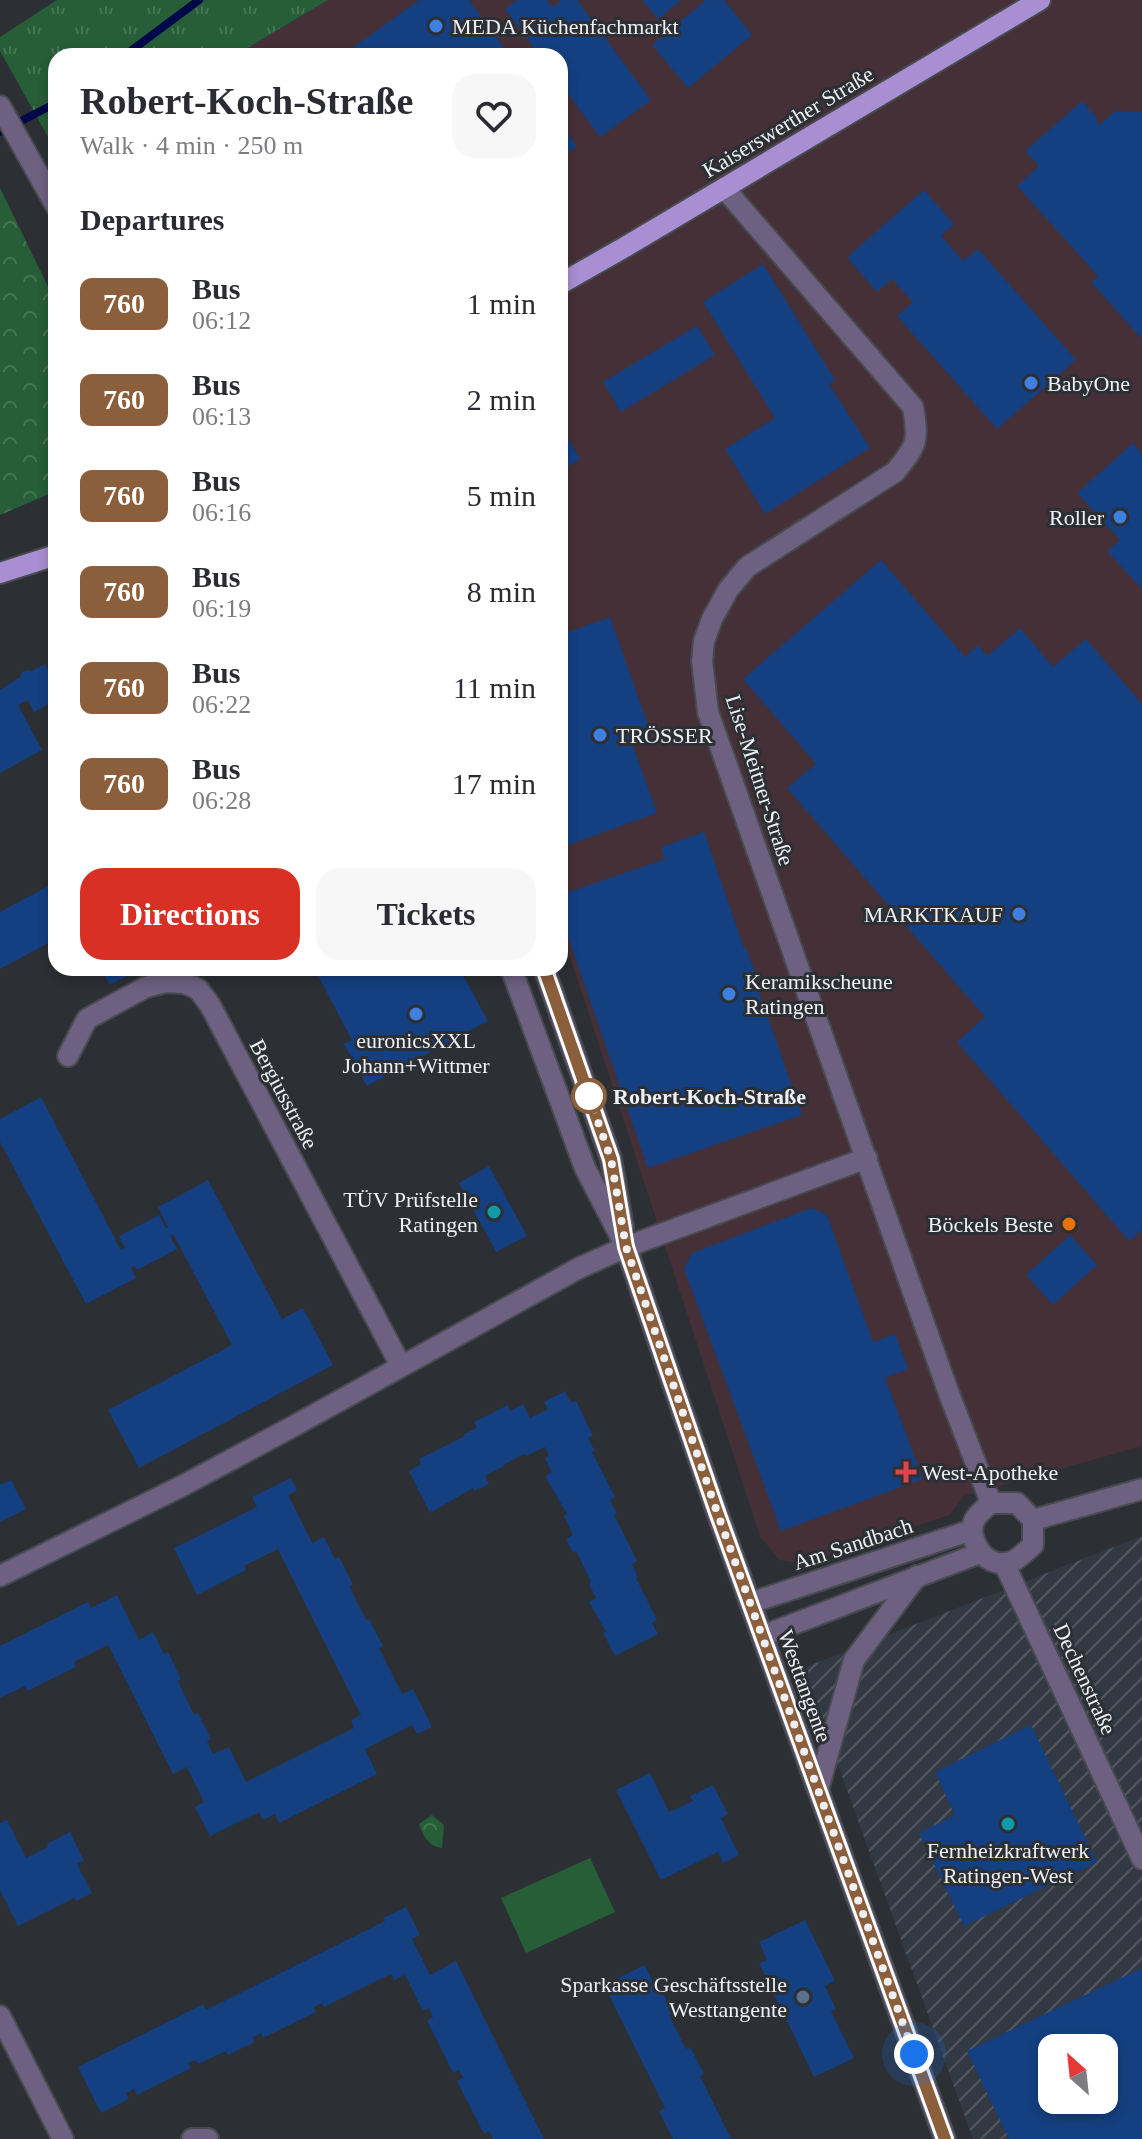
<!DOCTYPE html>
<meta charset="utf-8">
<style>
:root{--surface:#fff;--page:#f7f7f7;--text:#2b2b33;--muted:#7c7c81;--accent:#d93025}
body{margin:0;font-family:"Times New Roman",serif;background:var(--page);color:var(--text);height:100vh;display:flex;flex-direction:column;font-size:30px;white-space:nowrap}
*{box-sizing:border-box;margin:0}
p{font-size:26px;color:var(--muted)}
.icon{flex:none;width:44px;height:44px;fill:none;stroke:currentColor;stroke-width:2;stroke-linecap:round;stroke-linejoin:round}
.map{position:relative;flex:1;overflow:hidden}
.panel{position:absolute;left:48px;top:48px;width:520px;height:928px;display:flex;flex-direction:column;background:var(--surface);border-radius:24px;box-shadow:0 4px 12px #0003}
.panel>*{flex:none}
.badge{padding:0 16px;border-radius:12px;font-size:28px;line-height:52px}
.needle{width:52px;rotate:333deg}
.buttons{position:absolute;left:1038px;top:2034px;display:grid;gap:16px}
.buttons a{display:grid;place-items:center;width:80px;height:80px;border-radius:16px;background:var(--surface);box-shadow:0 4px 12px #0003;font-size:40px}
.you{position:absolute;width:40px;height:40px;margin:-20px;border:6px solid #fff;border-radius:50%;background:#1a73e8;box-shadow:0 0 0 12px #1a73e833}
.map>.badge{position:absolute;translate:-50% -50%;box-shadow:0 0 0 4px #fff}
h2{padding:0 32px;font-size:30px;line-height:72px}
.round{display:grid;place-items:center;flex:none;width:84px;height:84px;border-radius:24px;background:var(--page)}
.overview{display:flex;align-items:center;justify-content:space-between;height:136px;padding:0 32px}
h1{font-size:38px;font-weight:800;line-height:60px}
.primary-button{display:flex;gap:16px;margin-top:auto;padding:16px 32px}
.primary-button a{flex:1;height:92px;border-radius:24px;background:var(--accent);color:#fff;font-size:32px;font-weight:800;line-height:92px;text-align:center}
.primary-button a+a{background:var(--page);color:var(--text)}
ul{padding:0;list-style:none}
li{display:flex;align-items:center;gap:24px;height:96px;padding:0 32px}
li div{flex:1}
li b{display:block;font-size:30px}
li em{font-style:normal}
li .badge{min-width:88px;font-weight:700;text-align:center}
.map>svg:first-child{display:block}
.commercial{fill:#443036}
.industrial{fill:url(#industrial-furrows);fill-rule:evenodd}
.grass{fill:url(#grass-tufts)}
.forest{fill:url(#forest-crowns)}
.pitch{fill:#265e37}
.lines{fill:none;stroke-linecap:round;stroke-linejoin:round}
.stream{stroke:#00084a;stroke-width:8}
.building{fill:#143f80;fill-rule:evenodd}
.minor-casing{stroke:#474a4f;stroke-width:24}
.major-casing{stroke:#474a4f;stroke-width:24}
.minor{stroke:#6d6081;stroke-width:20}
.major{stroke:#aa8ed3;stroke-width:20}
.line-casing{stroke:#fff;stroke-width:18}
.line{stroke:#8b5e3c;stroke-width:12}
.walk{stroke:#eef0f3;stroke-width:8;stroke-dasharray:0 14.4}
.shop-dot{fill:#3f7fe0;stroke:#2c2f34;stroke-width:3}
.stop-dot{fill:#fff;stroke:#8b5e3c;stroke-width:4}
.culture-dot{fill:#0f9aa8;stroke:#2c2f34;stroke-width:3}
.food-dot{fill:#e8710a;stroke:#2c2f34;stroke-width:3}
.health-dot{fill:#e0444e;stroke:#2c2f34;stroke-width:3}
.service-dot{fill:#5c6f8a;stroke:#2c2f34;stroke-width:3}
.labels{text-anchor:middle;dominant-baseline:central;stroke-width:6;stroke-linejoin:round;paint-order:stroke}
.poi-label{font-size:22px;fill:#eef0f3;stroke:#2c2f34;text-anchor:start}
.street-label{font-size:22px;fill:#eef0f3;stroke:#2c2f34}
.stop-label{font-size:22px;font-weight:bold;fill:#eef0f3;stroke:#2c2f34;text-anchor:start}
</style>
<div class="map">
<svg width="1142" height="2139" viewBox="0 0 1142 2139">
<defs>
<pattern id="industrial-furrows" width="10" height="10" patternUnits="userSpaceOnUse" patternTransform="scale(2)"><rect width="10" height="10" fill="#333943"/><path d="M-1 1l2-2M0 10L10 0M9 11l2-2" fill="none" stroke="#51565f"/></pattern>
<pattern id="grass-tufts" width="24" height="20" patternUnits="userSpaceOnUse" patternTransform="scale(2)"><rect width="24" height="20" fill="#265e37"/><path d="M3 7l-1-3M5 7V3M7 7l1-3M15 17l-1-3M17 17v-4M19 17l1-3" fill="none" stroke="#467554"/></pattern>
<pattern id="forest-crowns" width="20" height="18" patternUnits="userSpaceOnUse" patternTransform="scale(2)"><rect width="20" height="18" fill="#265e37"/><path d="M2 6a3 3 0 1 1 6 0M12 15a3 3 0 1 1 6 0" fill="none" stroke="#467554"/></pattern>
</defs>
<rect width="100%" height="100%" fill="#2c2f34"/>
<polygon class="commercial" points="328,0 1142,0 1142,1446 964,1496 950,1515 802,1564 779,1560 760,1536 560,926 560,56 234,56"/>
<path class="industrial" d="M1142 1536V2139H973L803 1668ZM1052 2048H1104V2100H1052Z"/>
<polygon class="grass" points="57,0 328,0 234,56 56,56 56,151 0,51 0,37"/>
<g class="forest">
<polygon points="0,188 56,303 56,491 0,515"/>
<path d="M432 1815 444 1825 442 1848C428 1846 424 1837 419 1824Z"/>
</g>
<polygon class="pitch" points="590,1858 615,1912 526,1953 501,1898"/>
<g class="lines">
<g class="stream">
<polyline points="124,56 199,0"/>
<polyline points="0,132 56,103"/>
</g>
</g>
<g class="building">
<polygon points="419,0 469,0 510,56 350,56 347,52"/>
<polygon points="517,0 547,0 552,7 562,0 577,0 651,100 600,137 560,83 560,56 540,56 505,9"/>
<polygon points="642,0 681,0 658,19"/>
<polygon points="706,0 724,0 752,35 688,88 652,45"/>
<polygon points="1082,101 1098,119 1096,121 1099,125 1115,111 1142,112 1142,339 1091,282 1098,276 1017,186 1039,166 1025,151"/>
<polygon points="560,123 577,146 560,158"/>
<polygon points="924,190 954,224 941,236 963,261 978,249 1076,360 997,429 897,316 913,302 892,279 877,292 847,257"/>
<polygon points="763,264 835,380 829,384 870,448 765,514 725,449 775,418 703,302"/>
<polygon points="697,326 715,355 621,412 603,382"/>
<polygon points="560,425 580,459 560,472"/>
<polygon points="1133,443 1142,454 1142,589 1107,551 1120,540 1077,493"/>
<polygon points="881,560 965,657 978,645 987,656 1020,628 1053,667 1086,639 1142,704 1142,1230 1129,1241 957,1042 985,1017 787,788 816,764 743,679"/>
<polygon points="610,617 650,731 630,738 657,813 560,848 560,635"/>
<polygon points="45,664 56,685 56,700 34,712 28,700 18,705 42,750 0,773 0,690 20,677 22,672 27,670 31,671"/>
<polygon points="704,832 744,948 746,948 762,991 759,992 802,1115 648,1168 560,914 560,895 665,859 661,847"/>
<polygon points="56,882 56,939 0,969 0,912"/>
<polygon points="101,968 129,968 132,973 110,985"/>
<polygon points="314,968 459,968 488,1021 367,1086 344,1044 352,1040"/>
<polygon points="41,1097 121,1250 125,1248 119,1236 159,1215 166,1228 168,1227 158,1207 208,1180 282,1319 303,1308 333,1365 139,1468 108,1410 232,1345 173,1234 170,1236 177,1249 137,1270 135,1266 131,1268 136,1278 86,1304 0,1142 0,1119"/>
<polygon points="489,1166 527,1236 496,1252 459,1183"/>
<polygon points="811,1208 827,1215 873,1342 895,1334 908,1369 885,1378 923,1479 781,1531 684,1269 692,1253"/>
<polygon points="1070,1235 1097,1265 1053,1305 1026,1275"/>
<polygon points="565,1391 571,1403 576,1401 593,1436 588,1438 595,1451 592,1452 615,1497 610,1500 617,1514 614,1515 637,1561 632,1564 638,1577 636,1578 657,1620 652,1623 658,1634 615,1656 603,1633 606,1632 589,1602 596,1598 589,1584 591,1582 576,1551 573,1553 566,1539 573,1535 564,1516 567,1514 545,1476 552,1472 545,1458 549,1456 545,1447 526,1456 524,1454 503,1465 504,1466 485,1476 489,1484 474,1491 473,1488 430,1513 409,1471 421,1464 419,1459 465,1436 464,1434 477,1428 474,1422 508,1405 510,1411 523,1404 530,1418 548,1409 544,1402"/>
<polygon points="291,1478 297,1490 288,1495 312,1543 324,1537 335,1559 339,1557 353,1585 349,1586 366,1620 369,1619 383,1646 379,1648 402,1694 413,1689 432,1727 417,1734 412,1725 365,1749 377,1774 279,1823 275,1814 263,1820 259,1812 210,1836 195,1807 204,1802 187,1767 173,1774 108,1645 74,1662 76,1667 27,1691 25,1686 0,1698 0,1646 88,1602 91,1608 117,1595 139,1640 153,1632 164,1654 168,1652 181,1679 178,1681 194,1715 198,1713 211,1739 207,1741 213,1754 229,1747 246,1782 354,1728 351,1720 361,1715 278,1549 244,1566 246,1570 197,1595 174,1548 257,1507 252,1497"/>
<polygon points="11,1480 26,1509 0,1522 0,1485"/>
<polygon points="1031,1725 1097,1862 964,1926 919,1833 955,1815 935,1772"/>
<polygon points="650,1773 669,1812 693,1801 690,1796 713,1785 728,1814 721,1818 739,1855 723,1863 718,1852 661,1880 616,1790"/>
<polygon points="7,1820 26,1858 48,1847 47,1844 70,1832 84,1861 77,1864 92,1893 76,1901 74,1898 18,1926 0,1890 0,1823"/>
<polygon points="406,1907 420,1935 412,1939 430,1975 456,1961 544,2139 493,2139 489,2131 484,2134 457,2081 463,2078 459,2070 453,2073 427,2020 433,2017 429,2008 423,2011 405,1975 394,1980 391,1974 324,2007 322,2003 314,2007 316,2012 263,2038 261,2033 252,2038 255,2042 228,2055 226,2051 198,2064 196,2060 188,2063 191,2068 137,2095 134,2089 126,2093 129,2099 101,2113 78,2067 203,2004 206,2010 385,1921 383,1918"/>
<polygon points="805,1920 835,1981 825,1986 836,2009 831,2011 854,2058 814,2077 759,1963 767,1960 759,1942"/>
<polygon points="645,1965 655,1987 659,1985 673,2013 669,2015 686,2049 690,2047 704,2074 700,2076 731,2139 673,2139 659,2111 665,2108 604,1985"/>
<path d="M1142 1968V2139H1009L967 2051ZM1052 2048H1104V2100H1052Z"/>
</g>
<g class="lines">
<defs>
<g id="minor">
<polyline points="0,106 56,206"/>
<path d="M724 188 913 407C919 442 917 445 895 472L747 567 728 590 712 619 704 641 702 661 708 712 948 1391 991 1503"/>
<polyline points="511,968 585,1168 626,1247 717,1512 945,2139"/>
<polyline points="544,968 611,1159 623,1227"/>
<polyline points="68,1056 87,1019 146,987 166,982 184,983 198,989 210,1005 401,1366"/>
<path d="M991 1503H1017L1033 1520V1545C1027 1550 1020 1558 1013 1561 990 1572 966 1543 974 1521 977 1514 985 1508 991 1503Z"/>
<polyline points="1033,1520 1142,1489"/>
<polyline points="1004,1563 1142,1859"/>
<polyline points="0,1576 182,1486 292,1427 579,1268 626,1247 867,1158"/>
<polyline points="750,1603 972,1530"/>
<polyline points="762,1636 980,1553"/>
<polyline points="818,1790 854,1660 917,1576"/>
<polyline points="0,2016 63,2139"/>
<polyline points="192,2139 208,2139"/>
</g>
<g id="major">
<polyline points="560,284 625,247 1040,0"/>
<polyline points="0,573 56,555"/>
</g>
</defs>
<use href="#minor" class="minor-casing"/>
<use href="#major" class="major-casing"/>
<use href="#minor" class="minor"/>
<use href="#major" class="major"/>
</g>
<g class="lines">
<defs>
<polyline id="line" points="544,968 611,1159 626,1247 717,1512 945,2139"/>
</defs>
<use href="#line" class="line-casing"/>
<use href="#line" class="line"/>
<polyline class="walk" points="589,1096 611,1159 626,1247 717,1512 914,2054"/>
</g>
<g class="shop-dot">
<circle cx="436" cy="26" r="8"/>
<circle cx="1031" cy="383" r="8"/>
<circle cx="1120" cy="517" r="8"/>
<circle cx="600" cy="735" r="8"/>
<circle cx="1019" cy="914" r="8"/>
<circle cx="729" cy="994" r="8"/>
<circle cx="416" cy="1014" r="8"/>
</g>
<circle class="stop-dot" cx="589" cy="1096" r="16"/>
<g class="culture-dot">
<circle cx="494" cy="1212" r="8"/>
<circle cx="1008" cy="1824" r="8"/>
</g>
<circle class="food-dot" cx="1069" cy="1224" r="8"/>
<path class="health-dot" d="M902 1460h8v8h8v8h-8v8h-8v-8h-8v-8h8z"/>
<circle class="service-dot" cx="803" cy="1997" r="8"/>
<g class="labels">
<g class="poi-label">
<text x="452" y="26">MEDA Küchenfachmarkt</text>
<text x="1047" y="383">BabyOne</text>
<text x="1104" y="517" text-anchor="end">Roller</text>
<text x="616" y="735">TRÖSSER</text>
<text x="1003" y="914" text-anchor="end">MARKTKAUF</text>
<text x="745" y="981">Keramikscheune<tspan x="745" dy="25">Ratingen</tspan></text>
<text x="416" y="1040" text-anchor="middle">euronicsXXL<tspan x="416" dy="25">Johann+Wittmer</tspan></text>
<text x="478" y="1199" text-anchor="end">TÜV Prüfstelle<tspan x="478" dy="25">Ratingen</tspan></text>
<text x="1053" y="1224" text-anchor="end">Böckels Beste</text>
<text x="922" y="1472">West-Apotheke</text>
<text x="1008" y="1850" text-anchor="middle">Fernheizkraftwerk<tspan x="1008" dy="25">Ratingen-West</tspan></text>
<text x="787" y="1984" text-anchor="end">Sparkasse Geschäftsstelle<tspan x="787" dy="25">Westtangente</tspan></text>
</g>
<g class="street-label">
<text transform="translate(788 122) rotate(-31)">Kaiserswerther Straße</text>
<text transform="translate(760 780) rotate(72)">Lise-Meitner-Straße</text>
<text transform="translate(284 1094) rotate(62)">Bergiusstraße</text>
<text transform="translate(853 1544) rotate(-18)">Am Sandbach</text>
<text transform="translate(1085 1679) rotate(65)">Dechenstraße</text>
<text transform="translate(805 1686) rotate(70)">Westtangente</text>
</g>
<g class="stop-label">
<text x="613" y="1096">Robert-Koch-Straße</text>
</g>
</g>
</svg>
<div class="buttons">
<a><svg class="needle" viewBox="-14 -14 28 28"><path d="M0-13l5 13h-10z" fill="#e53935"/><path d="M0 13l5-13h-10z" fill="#7c7c81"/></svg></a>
</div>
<div class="you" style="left:914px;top:2054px"></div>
<section class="panel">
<div class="overview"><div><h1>Robert-Koch-Straße</h1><p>Walk · 4 min · 250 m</p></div><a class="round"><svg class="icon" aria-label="heart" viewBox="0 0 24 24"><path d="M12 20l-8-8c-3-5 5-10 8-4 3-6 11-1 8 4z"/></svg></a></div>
<h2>Departures</h2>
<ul>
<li><span class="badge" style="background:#8b5e3c;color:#fff">760</span><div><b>Bus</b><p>06:12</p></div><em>1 min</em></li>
<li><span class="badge" style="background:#8b5e3c;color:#fff">760</span><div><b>Bus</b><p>06:13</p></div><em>2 min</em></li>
<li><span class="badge" style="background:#8b5e3c;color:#fff">760</span><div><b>Bus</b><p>06:16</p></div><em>5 min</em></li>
<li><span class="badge" style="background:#8b5e3c;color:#fff">760</span><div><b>Bus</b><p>06:19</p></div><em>8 min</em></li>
<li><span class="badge" style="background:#8b5e3c;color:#fff">760</span><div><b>Bus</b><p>06:22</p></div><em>11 min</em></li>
<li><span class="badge" style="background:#8b5e3c;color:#fff">760</span><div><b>Bus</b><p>06:28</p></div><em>17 min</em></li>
</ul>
<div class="primary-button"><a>Directions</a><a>Tickets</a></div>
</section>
</div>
